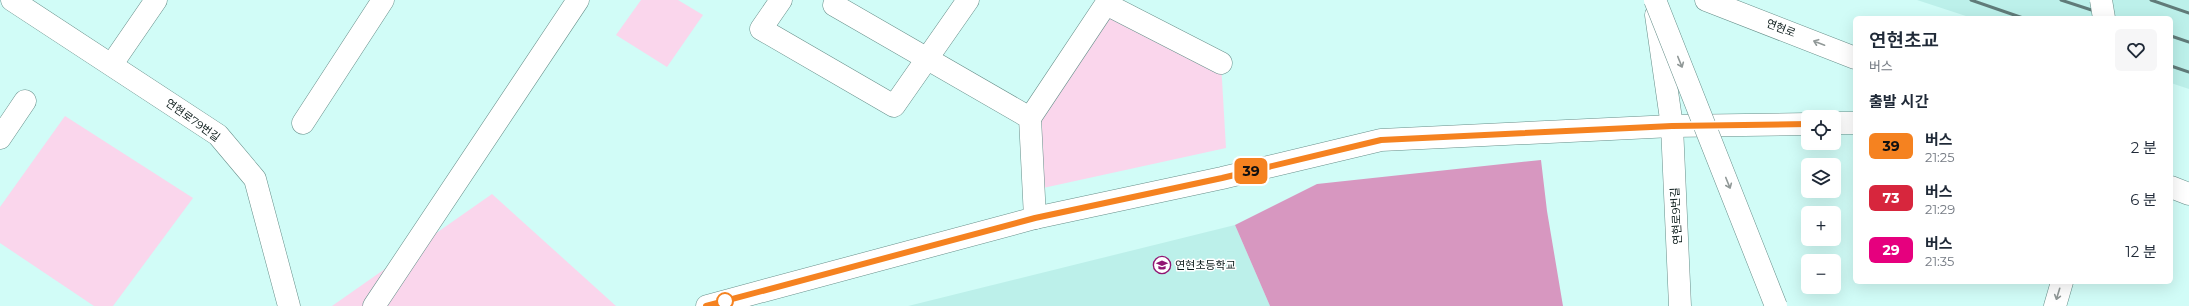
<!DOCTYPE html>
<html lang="ko">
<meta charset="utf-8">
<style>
:root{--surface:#fff;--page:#f6f6f7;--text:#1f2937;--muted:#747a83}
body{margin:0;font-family:Montserrat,"Noto Sans KR",sans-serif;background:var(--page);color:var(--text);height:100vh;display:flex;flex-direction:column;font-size:15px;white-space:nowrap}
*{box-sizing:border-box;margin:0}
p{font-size:13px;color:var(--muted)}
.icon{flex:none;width:22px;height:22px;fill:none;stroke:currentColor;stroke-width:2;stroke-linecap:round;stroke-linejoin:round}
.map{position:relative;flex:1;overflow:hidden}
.details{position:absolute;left:1853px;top:16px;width:320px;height:268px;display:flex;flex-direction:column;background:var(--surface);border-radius:6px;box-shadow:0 4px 16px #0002}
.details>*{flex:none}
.badge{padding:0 8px;border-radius:6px;font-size:14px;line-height:26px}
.buttons{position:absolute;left:1801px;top:110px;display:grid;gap:8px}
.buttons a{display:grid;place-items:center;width:40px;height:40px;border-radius:6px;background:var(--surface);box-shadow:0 4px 16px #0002;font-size:20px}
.map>.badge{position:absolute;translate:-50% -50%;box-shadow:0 0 0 2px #fff}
h2{padding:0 16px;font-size:15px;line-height:36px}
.round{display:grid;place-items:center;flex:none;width:42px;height:42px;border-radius:6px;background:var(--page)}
.overview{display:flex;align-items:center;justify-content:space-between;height:68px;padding:0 16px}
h1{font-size:19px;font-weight:600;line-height:30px}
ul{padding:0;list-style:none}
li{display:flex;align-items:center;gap:12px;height:52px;padding:0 16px}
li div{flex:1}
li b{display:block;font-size:15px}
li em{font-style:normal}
li .badge{min-width:44px;font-weight:700;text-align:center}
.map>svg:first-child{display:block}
.built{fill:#bcf0ea}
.green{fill:#fad6ec}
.forest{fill:#d797c0}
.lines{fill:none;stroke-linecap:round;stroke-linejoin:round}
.minor-casing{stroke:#678f8a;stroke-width:23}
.highway-casing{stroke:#678f8a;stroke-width:23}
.minor{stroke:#fff;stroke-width:22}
.highway{stroke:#fff;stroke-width:22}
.rail{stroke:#607b79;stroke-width:3}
.minor-bridge-casing{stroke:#678f8a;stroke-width:23;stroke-linecap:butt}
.highway-bridge-casing{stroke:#678f8a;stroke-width:23;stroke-linecap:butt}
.minor-bridge{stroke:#fff;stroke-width:22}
.highway-bridge{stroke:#fff;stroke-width:22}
.oneway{stroke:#909897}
.line-casing{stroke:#fff;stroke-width:9}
.line{stroke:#f58220;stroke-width:6}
.stop-dot{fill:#fff;stroke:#f58220;stroke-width:2}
.labels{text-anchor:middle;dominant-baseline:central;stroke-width:3;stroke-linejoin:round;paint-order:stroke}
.street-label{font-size:11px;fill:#091918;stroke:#fff}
.poi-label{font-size:11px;fill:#091918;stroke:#fff;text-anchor:start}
</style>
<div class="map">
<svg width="2189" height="306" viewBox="0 0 2189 306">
<rect width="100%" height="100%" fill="#d1fcf7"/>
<g class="built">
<polygon points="1917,0 2189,0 2189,89 2171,83 2171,18 1972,18"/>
<polygon points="1235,225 1270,306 908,306"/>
</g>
<g class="green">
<polygon points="641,0 678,0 703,15 667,67 616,35"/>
<polygon points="1106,4 1221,63 1226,148 1034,190 1030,118"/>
<polygon points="65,116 193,198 113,306 94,306 0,243 0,207"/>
<polygon points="492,194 616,306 332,306"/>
</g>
<polygon class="forest" points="1541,160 1547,211 1563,306 1270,306 1235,225 1317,184"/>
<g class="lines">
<defs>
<g id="minor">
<polyline points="12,0 218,135 255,179 289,306"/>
<polyline points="781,0 761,29 894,106 968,0"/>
<polyline points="1706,0 1855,58"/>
<polyline points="834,5 1030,118 1035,218"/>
<polyline points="1656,15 1672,126 1680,306"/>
<polyline points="112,64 156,0"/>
<polyline points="1030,118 1106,4 1221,63"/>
<polyline points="303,123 383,0"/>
<polyline points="1834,123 1855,123"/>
<polyline points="0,138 25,101"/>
<polyline points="2171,187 2189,194"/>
<polyline points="374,306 578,0"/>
<polyline points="707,306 1035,218 1222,178 1381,140 1672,126 1808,124"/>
</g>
<polyline id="highway" points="2055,306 2062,282"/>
</defs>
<use href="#minor" class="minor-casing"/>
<use href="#highway" class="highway-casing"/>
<use href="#minor" class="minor"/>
<use href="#highway" class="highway"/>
<g class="rail">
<polyline points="1971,0 2023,18"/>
<polyline points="2061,0 2116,18"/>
<polyline points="2151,0 2189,13"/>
<polyline points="2171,36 2189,42"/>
<polyline points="2171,66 2189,72"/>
</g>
<defs>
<polyline id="minor-bridge" points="2101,0 2104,18"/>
<polyline id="highway-bridge" points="1655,0 1776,306"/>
</defs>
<use href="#minor-bridge" class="minor-bridge-casing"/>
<use href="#highway-bridge" class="highway-bridge-casing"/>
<use href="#minor-bridge" class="minor-bridge"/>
<use href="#highway-bridge" class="highway-bridge"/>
</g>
<defs><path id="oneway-shaft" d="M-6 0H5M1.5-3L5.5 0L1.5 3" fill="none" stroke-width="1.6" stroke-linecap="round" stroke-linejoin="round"/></defs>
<g class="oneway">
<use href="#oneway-shaft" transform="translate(1819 43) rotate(-159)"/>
<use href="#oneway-shaft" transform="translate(1680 62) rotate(68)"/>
<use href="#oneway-shaft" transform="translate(1728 183) rotate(68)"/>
<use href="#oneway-shaft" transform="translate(2058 294) rotate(107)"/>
</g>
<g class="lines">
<defs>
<polyline id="line" points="706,306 1035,218 1222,178 1381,140 1672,126 1808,124"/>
</defs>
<use href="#line" class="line-casing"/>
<use href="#line" class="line"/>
</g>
<defs>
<symbol id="school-ring" viewBox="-11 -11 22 22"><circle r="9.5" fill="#fff" stroke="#911672" stroke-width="1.5"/><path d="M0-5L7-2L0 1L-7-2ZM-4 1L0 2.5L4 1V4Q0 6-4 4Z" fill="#911672"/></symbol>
</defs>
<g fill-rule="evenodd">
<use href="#school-ring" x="1152" y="255" width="20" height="20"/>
</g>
<circle class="stop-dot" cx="725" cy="301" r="8"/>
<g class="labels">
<g class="street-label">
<text transform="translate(1781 28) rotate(21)">연현로</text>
<text transform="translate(193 120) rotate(36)">연현로79번길</text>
<text transform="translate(1676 216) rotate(-93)">연현로9번길</text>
</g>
<g class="poi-label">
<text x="1175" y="265">연현초등학교</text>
</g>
</g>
</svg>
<div class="buttons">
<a><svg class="icon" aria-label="locate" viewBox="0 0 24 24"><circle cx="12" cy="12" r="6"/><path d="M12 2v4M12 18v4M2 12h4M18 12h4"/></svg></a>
<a><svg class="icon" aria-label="layers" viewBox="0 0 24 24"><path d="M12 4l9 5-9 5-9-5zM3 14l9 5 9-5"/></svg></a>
<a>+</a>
<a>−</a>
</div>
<b class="badge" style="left:1251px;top:171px;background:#f58220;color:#111">39</b>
<section class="details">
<div class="overview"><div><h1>연현초교</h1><p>버스</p></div><a class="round"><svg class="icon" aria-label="heart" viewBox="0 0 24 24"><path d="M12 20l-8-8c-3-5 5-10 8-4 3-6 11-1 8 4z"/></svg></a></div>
<h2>출발 시간</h2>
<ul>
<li><span class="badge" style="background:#f58220;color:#111">39</span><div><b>버스</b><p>21:25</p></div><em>2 분</em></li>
<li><span class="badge" style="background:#d7263d;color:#fff">73</span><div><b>버스</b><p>21:29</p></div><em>6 분</em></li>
<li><span class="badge" style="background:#e6007e;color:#fff">29</span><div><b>버스</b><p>21:35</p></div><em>12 분</em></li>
</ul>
</section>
</div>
